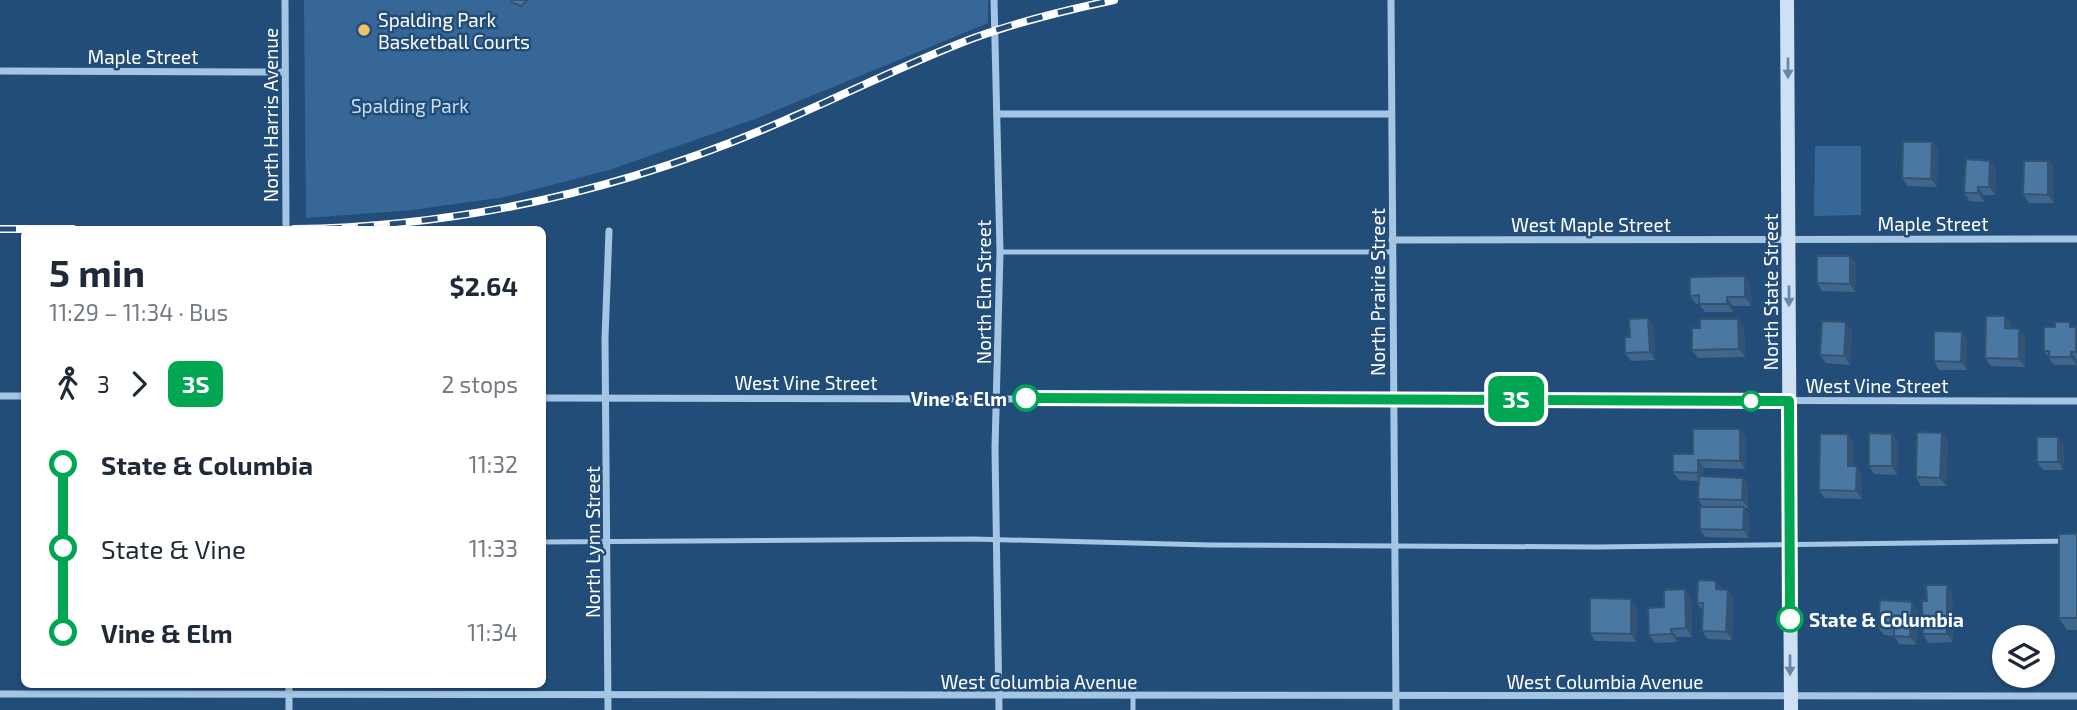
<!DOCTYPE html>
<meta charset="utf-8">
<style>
:root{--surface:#fff;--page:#f2f2f3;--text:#1f2937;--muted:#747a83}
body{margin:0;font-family:"Exo 2",sans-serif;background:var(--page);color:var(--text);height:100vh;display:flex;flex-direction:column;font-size:26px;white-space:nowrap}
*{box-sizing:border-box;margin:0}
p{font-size:23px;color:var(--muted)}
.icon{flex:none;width:38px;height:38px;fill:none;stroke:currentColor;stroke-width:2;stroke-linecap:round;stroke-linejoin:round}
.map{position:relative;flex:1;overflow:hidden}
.sheet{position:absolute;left:21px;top:226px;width:525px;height:462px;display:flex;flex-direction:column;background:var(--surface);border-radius:10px;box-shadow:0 2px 5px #0004}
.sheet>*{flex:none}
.badge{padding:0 14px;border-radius:10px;font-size:24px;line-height:46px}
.tools{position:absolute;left:1992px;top:625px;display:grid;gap:14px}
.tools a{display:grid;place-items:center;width:63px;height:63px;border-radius:50%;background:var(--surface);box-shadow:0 2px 5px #0004;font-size:35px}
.map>.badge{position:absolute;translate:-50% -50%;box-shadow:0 0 0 4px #fff}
.legs{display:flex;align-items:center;gap:10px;height:77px;padding:0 28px;font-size:23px}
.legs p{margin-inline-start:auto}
.head{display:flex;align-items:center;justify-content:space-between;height:119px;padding:0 28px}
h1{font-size:38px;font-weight:700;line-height:52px}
ul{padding:0 28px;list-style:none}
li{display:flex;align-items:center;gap:24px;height:84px;font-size:26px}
li i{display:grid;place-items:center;width:10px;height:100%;margin:0 9px;background:currentColor}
li i::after{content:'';width:18px;height:18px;margin:-9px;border:5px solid;border-radius:50%;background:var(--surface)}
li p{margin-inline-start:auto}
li:first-child i{background:linear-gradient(#0000 50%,currentColor 0)}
li:last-child i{background:linear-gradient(currentColor 50%,#0000 0)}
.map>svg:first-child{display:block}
.green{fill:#376797}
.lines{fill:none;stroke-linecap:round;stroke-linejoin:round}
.lane{stroke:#a5c5e4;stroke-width:5}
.street{stroke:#a5c5e4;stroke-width:7}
.secondary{stroke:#cee1f4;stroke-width:14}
.rail-casing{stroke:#fff;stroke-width:8}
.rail{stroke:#234d79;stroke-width:5;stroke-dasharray:16;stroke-linecap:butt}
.wall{fill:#40668c}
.shaded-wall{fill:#345372}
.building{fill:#4b77a3;stroke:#345372;stroke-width:2}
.oneway{fill:#6788aa}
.line-1-casing{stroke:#fff;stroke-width:16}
.line-1{stroke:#00a651;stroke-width:10}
.poi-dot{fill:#efc169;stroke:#234d79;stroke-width:2.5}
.stop-1-dot{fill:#fff;stroke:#00a651;stroke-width:3.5}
.labels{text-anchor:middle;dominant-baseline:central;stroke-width:5;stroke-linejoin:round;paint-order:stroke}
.poi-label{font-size:19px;fill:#fff;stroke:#234d79;text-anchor:start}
.street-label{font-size:19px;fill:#fff;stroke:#234d79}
.park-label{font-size:19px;fill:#c8def4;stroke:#234d79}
.stop-label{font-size:19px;font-weight:bold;fill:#fff;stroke:#234d79;text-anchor:end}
</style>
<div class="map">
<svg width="2077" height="710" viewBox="0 0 2077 710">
<rect width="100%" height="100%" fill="#234d79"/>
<g class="green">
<polygon points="304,0 988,0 988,23 758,118 609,170 505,197 412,210 306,218"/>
<polygon points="1815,146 1861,146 1861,215 1814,216"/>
</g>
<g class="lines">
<g class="lane">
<polyline points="1000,252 1392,252"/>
<polyline points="542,542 973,539 1210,545 1597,547 2077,541"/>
<polyline points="1133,697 1133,710"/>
</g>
<g class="street">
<polyline points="285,0 286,229"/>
<polyline points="994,0 1000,252 995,448 999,710"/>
<polyline points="1391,0 1396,710"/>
<polyline points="0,71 285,72"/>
<polyline points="997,114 1391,114"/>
<polyline points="1392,240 2077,239"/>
<polyline points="0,396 24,396"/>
<polyline points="542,398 2077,401"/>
<polyline points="289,684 289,710"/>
<polyline points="0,694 2077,696"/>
<polyline points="608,710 605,338 609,231"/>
</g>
<polyline class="secondary" points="1787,0 1791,710"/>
<defs>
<g id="rail">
<polyline points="0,229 73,229"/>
<path d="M294 229C456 227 613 192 762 130 832 101 900 66 971 39 1017 22 1066 10 1114 0"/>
</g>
</defs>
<use href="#rail" class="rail-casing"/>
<use href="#rail" class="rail"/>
</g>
<g class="wall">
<polygon points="511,0 531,0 532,3 524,10 514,6"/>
<polygon points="1932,142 1938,150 1937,187 1908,186 1902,178"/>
<polygon points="2048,161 2054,169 2054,203 2029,203 2023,194"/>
<polygon points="1996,169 1995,195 1984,195 1984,202 1970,201 1964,193"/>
<polygon points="1850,256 1856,264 1855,292 1822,291 1817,283"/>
<polygon points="1750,285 1751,306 1733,306 1733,312 1705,312 1699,304 1696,304 1690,296"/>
<polygon points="2005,316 2011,324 2010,329 2025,337 2025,367 1991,366 1985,358"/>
<polygon points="1648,318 1654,327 1655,360 1631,361 1625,353 1630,337"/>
<polygon points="1744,327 1745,357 1698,358 1692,350"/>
<polygon points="2073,327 2077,328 2077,365 2054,365 2044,351"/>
<polygon points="1852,330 1850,365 1826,363 1820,355"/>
<polygon points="1967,340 1967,370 1939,370 1934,361"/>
<polygon points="1892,434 1898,442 1897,475 1874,474 1869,466"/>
<polygon points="1746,438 1745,469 1704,468 1704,477 1743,478 1748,486 1748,508 1744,508 1749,515 1749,538 1705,537 1700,529 1703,507 1698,499 1698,481 1679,480 1673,472 1693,454"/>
<polygon points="1948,441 1946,486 1921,486 1916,477"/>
<polygon points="1854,443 1854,466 1857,466 1862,475 1862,499 1824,498 1819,490"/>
<polygon points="2064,445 2063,470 2043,470 2037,462"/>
<polygon points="2077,534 2077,630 2067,630 2059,618"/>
<polygon points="1716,581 1722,589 1728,590 1733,598 1732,640 1708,639 1702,631 1703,611 1697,603"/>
<polygon points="1952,593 1953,642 1928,643 1923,634 1927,601"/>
<polygon points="1691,597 1692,637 1677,637 1677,642 1655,643 1649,635 1664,607"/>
<polygon points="1637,607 1636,642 1595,641 1590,633"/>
<polygon points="1918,610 1916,645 1899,644 1894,636 1884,635 1878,627"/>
</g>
<g class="shaded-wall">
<polygon points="1932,142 1938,150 1937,187 1931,179"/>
<polygon points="1990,161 1996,169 1995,195 1989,187"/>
<polygon points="2048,161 2054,169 2054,203 2048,195"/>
<polygon points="1978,187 1984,195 1984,202 1978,193"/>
<polygon points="1850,256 1856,264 1855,292 1850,284"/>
<polygon points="1745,276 1750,285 1751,306 1745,297"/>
<polygon points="1727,297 1733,306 1733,312 1727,304"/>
<polygon points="2005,316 2011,324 2010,337 2005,328"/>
<polygon points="1648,318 1654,327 1655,360 1650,352"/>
<polygon points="1738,319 1744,327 1745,357 1739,349"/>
<polygon points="1846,322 1852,330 1850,365 1844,356"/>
<polygon points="2019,329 2025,337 2025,367 2019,359"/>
<polygon points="1962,332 1967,340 1967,370 1961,362"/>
<polygon points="2071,352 2077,360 2077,365 2071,357"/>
<polygon points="1740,429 1746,438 1745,469 1740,461"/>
<polygon points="1942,433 1948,441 1946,486 1940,478"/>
<polygon points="1848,434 1854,443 1854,475 1848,466"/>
<polygon points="1892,434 1898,442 1897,475 1892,466"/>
<polygon points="2058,437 2064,445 2063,470 2058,462"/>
<polygon points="1698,460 1704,468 1704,481 1698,473"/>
<polygon points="1857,466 1862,475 1862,499 1856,491"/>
<polygon points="1743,478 1748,486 1748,508 1742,500"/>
<polygon points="1744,507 1749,515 1749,538 1743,530"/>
<polygon points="1716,581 1722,589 1716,589"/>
<polygon points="1947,585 1952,593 1953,642 1947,634"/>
<polygon points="1685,589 1691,597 1692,637 1686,628"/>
<polygon points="1728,590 1733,598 1732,640 1726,632"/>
<polygon points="1631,599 1637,607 1636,642 1631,634"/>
<polygon points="1912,602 1918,610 1916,645 1910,637"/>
<polygon points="1671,629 1677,637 1677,642 1671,634"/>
</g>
<g class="building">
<polygon points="511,0 528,0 521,6 511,2"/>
<polygon points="1903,142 1932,142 1931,179 1902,178"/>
<polygon points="1966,159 1990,161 1989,187 1978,187 1978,193 1964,193"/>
<polygon points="2024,161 2048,161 2048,195 2023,194"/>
<polygon points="1817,256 1850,256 1850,284 1817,283"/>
<polygon points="1745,276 1745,297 1727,297 1727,304 1699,304 1699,295 1690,296 1690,277"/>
<polygon points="1986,316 2005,316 2005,328 2019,329 2019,359 1985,358"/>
<polygon points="1648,318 1650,352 1625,353 1625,337 1630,337 1629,319"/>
<polygon points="1700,319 1738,319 1739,349 1692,350 1692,328 1700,328"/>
<polygon points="1822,321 1846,322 1844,356 1820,355"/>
<polygon points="2055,322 2070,322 2070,327 2076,327 2076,352 2071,352 2071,357 2049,357 2049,351 2044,351 2044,327 2055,327"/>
<polygon points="1934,331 1962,332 1961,362 1934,361"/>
<polygon points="1693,429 1740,429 1740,461 1698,460 1698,473 1673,472 1673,454 1693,454"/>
<polygon points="1917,432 1942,433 1940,478 1916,477"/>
<polygon points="1869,433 1892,434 1892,466 1869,466"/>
<polygon points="1820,434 1848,434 1848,466 1857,466 1856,491 1819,490"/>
<rect x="2037" y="437" width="21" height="25"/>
<polygon points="1699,476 1743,478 1742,500 1698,499"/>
<polygon points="1700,507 1744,507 1743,530 1700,529"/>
<rect x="2059" y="534" width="18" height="84"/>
<polygon points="1698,580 1716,581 1716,589 1728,590 1726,632 1702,631 1703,603 1697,603"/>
<polygon points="1926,585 1947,585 1947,634 1923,634 1922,601 1927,601"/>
<polygon points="1685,589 1686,628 1671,629 1671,634 1649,635 1648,608 1664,607 1664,590"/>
<polygon points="1590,598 1631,599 1631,634 1590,633"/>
<polygon points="1880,600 1912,602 1910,637 1894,636 1894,628 1878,627"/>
</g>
<defs><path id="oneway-solid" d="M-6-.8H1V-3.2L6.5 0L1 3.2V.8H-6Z" transform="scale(1.75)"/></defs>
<g class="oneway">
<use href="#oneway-solid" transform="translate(1788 68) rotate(90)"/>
<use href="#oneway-solid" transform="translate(1789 296) rotate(90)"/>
<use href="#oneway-solid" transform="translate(1790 665) rotate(90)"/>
</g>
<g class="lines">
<defs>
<polyline id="line-1" points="1026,398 1789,401 1790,619"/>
</defs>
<use href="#line-1" class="line-1-casing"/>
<use href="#line-1" class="line-1"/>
</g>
<circle class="poi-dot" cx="364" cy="30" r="7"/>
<g class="stop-1-dot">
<circle cx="1026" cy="398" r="12"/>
<circle cx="1751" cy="401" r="9"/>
<circle cx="1790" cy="619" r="12"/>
</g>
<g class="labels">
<g class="poi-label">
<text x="378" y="19">Spalding Park<tspan x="378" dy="22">Basketball Courts</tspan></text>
</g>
<g class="street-label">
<text x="143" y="56">Maple Street</text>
<text transform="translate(270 115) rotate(-90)">North Harris Avenue</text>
<text x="1933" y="223">Maple Street</text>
<text x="1591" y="224">West Maple Street</text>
<text transform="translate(983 292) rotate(-90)">North Elm Street</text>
<text transform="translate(1377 292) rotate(-90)">North Prairie Street</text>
<text transform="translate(1770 292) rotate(-90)">North State Street</text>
<text x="806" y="382">West Vine Street</text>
<text x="1877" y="385">West Vine Street</text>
<text transform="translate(592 542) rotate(-90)">North Lynn Street</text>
<text x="1039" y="681">West Columbia Avenue</text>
<text x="1605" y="681">West Columbia Avenue</text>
</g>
<g class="park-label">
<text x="410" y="105">Spalding Park</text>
</g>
<g class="stop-label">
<text x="1007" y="398">Vine &amp; Elm</text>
<text x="1809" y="619" text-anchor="start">State &amp; Columbia</text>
</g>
</g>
</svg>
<div class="tools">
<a><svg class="icon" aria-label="layers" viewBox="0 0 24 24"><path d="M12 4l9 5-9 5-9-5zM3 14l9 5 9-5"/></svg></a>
</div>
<b class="badge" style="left:1516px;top:399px;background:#00a651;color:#fff">3S</b>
<section class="sheet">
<div class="head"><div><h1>5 min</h1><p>11:29 – 11:34 · Bus</p></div><b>$2.64</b></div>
<div class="legs"><svg class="icon" aria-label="walk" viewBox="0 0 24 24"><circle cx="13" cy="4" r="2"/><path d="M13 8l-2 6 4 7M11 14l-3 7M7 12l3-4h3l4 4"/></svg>3<svg class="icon" aria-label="forward" viewBox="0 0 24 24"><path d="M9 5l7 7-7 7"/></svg><b class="badge" style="background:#00a651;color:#fff">3S</b><p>2 stops</p></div>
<ul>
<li><i style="color:#00a651"></i><b>State &amp; Columbia</b><p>11:32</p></li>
<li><i style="color:#00a651"></i><span>State &amp; Vine</span><p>11:33</p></li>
<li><i style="color:#00a651"></i><b>Vine &amp; Elm</b><p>11:34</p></li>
</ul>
</section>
</div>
